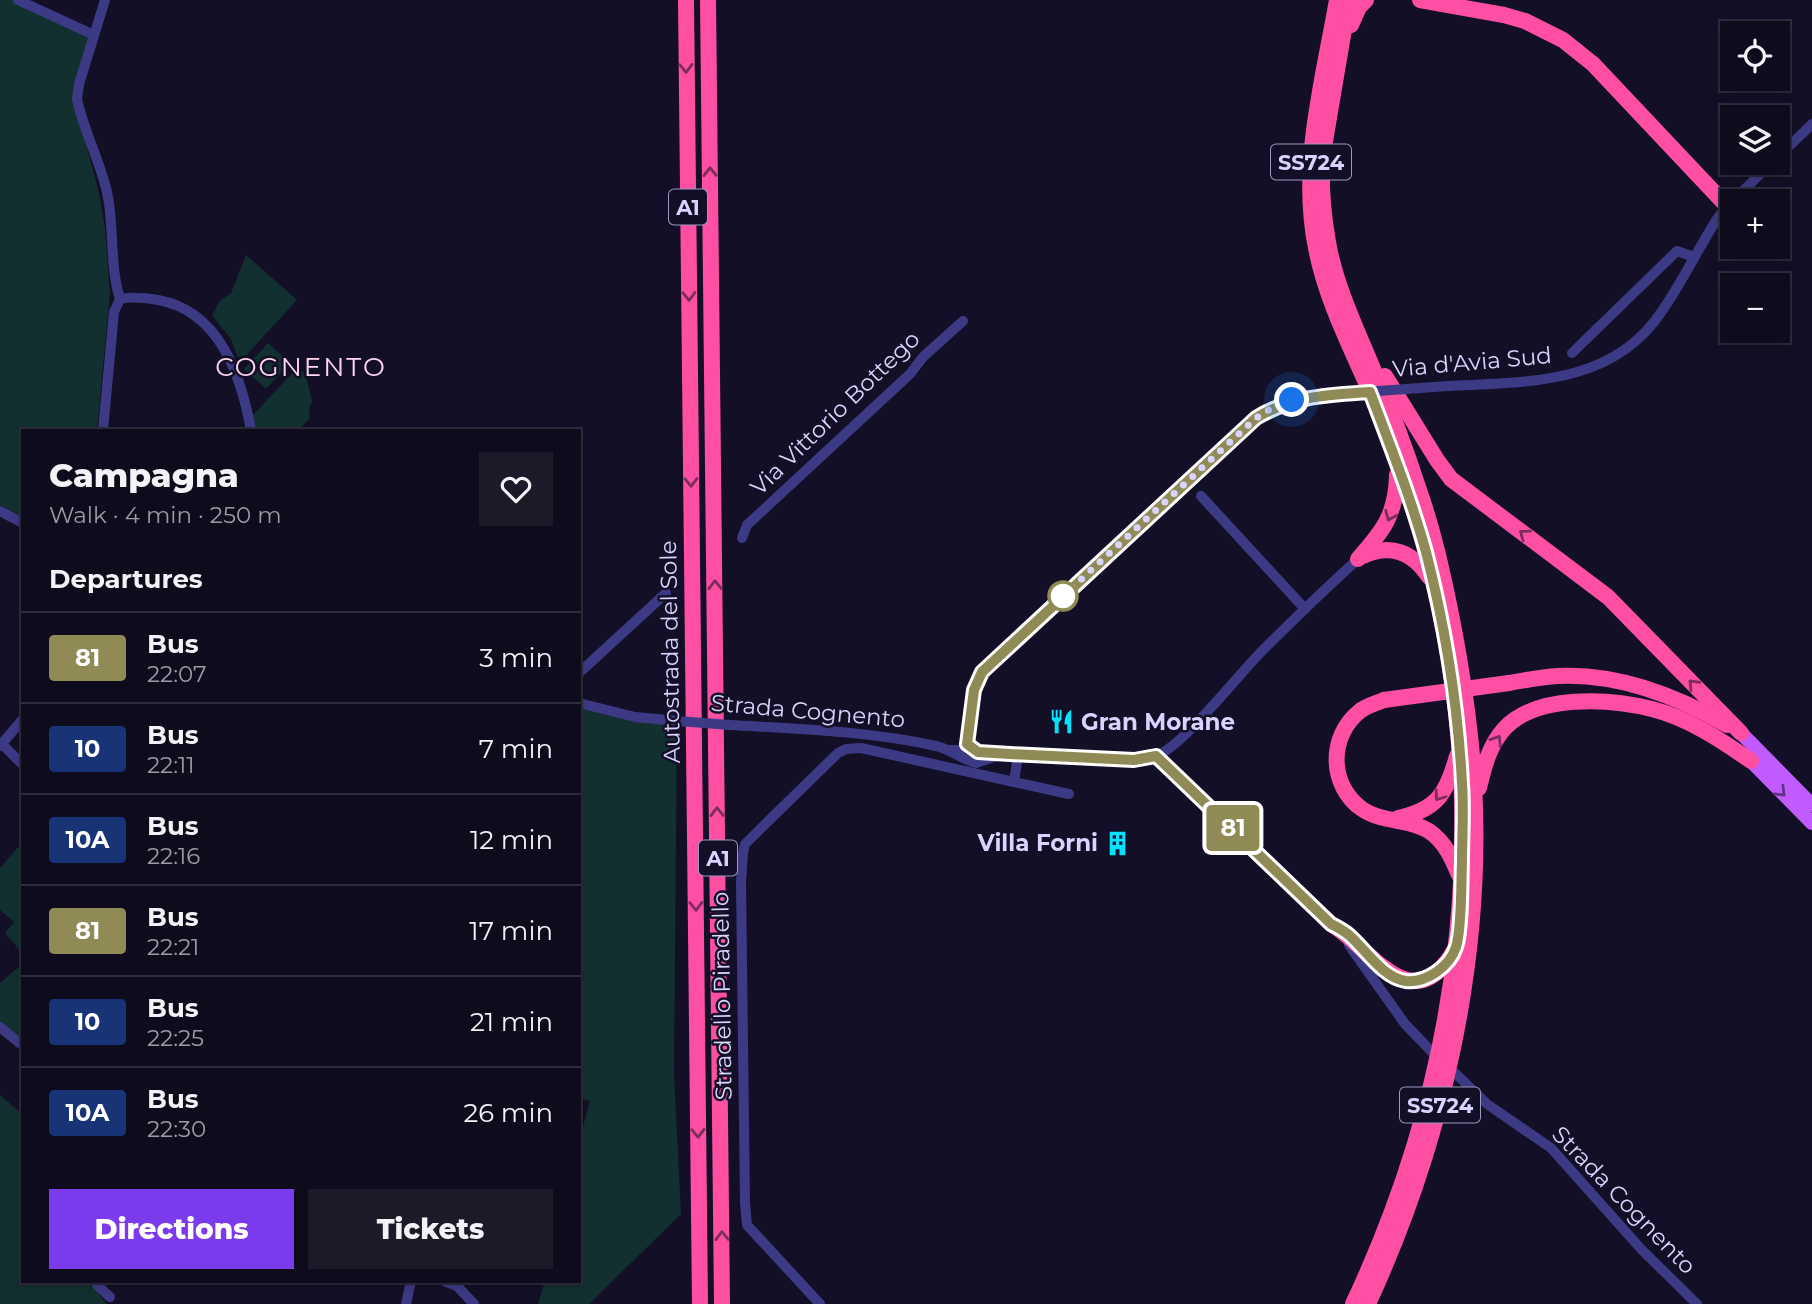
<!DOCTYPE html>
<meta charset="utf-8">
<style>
:root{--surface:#0e0b1c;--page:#1c1929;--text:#f1f3f6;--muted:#9b9ba3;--line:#2e2b3b;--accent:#7c3aed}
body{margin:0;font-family:Montserrat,sans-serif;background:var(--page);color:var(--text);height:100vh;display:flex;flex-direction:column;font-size:26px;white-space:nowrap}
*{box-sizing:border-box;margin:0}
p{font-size:23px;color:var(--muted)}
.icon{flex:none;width:38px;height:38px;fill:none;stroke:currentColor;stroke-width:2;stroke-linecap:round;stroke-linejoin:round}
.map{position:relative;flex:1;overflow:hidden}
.details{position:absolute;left:21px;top:429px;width:560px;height:854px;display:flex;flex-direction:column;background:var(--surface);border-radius:0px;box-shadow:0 4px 10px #0003,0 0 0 2px var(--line)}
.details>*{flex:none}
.badge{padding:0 14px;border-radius:5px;font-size:24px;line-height:46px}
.buttons{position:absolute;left:1720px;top:21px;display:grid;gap:14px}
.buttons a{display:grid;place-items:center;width:70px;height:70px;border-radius:0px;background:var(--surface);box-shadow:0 4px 10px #0003,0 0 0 2px var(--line);font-size:35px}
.you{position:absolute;width:35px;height:35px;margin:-18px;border:5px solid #fff;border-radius:50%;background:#1a73e8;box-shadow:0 0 0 10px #1a73e833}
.map>.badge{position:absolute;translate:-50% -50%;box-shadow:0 0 0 4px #fff}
h2{padding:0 28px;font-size:26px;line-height:63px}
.round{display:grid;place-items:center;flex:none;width:74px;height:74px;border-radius:0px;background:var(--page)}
.overview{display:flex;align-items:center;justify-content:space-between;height:119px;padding:0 28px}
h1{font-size:33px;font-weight:800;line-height:52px}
.primary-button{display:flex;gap:14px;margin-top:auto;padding:14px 28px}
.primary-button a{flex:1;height:80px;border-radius:0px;background:var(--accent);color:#fff;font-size:28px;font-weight:800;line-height:80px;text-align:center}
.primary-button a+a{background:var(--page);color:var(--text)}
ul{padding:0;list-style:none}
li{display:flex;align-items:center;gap:21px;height:91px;padding:0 28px;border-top:2px solid var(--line)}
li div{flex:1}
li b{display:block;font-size:26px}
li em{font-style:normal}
li .badge{min-width:77px;font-weight:700;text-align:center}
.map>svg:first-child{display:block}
.green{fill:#12302f}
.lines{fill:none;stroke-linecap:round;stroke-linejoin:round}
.minor{stroke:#3d3a85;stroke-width:10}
.major{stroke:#c25bff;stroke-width:14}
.highway{stroke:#ff4fa3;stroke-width:16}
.minor-bridge{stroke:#3d3a85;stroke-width:10}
.highway-bridge{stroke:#ff4fa3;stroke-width:16}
.oneway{stroke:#7d2c5e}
.oneway2{stroke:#623188}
.line-casing{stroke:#fff;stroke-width:16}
.line{stroke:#908b56;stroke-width:10}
.walk{stroke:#d9d4ff;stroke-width:7;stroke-dasharray:0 12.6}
.stop-dot{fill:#fff;stroke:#908b56;stroke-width:3.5}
.labels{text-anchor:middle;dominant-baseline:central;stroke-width:5;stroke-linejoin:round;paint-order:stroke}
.shield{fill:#130f26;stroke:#9e99be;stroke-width:2}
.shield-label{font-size:21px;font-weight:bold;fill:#d9d4ff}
.street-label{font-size:23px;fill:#d9d4ff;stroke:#130f26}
.poi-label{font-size:23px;font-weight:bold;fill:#d9d4ff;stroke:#130f26;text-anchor:start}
.quarter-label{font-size:26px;letter-spacing:2px;fill:#ffd6f0;stroke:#130f26}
</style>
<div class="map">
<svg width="1812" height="1304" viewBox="0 0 1812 1304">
<rect width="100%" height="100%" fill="#130f26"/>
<g class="green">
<polygon points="0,0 12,0 91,37 79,118 98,189 105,227 110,293 97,430 23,430 23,517 0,505"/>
<polygon points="246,255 297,300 240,362 230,338 212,315 220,301 231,293"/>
<polygon points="268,343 290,363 266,389 244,369"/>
<polygon points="298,367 306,376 312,401 309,407 310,418 298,430 255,430 251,417"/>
<polygon points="579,707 677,723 674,1072 681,1214 589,1304 538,1304 545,1281 579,1281 579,1141 590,1101 579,1098"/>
<polygon points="20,845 23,856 23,954 5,933 14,922 0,910 0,868"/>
<polygon points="23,963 23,1042 0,1022 0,983"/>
<polygon points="0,1095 23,1115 23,1281 91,1281 92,1286 107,1304 0,1304"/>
</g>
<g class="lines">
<g class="minor">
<polyline points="18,0 94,35"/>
<polyline points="1778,157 1812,124"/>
<path d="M120 299C132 296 146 298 158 300 220 311 241 376 251 430"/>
<polyline points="1572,353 1677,251 1694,257"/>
<path d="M1434 387C1517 381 1610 390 1662 311 1682 282 1698 249 1717 219L1727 206 1772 163"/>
<path d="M103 430 114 312 120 299C110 268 114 230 108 197 102 164 84 133 77 99L79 84 105 0"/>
<polyline points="1201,496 1305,609"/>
<polyline points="0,511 23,523"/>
<polyline points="742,538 747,525 910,374 923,357 963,321"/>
<polyline points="579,673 666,593"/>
<polyline points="579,703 635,717 678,721"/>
<path d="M730 725C799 729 869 731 936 746 951 749 962 760 976 763L1000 755"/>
<polyline points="2,744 23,765"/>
<path d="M967 744C978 756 1022 755 1039 756 1070 757 1128 766 1156 756 1183 746 1238 675 1262 651 1293 620 1325 589 1358 559"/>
<polyline points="0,746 23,719"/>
<polyline points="950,750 961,750 967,744 974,690 982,672 1256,418 1274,407 1308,396"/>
<polyline points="1018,755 1014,782 1069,794"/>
<polyline points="1156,756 1315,906 1334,927"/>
<polyline points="1349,945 1405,1024 1433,1053"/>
<polyline points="0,1027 23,1046"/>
<polyline points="1455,1073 1487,1104 1551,1148 1642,1250 1697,1304"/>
<polyline points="96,1281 97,1285 110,1297"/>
<polyline points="444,1281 457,1286 474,1304"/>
<polyline points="406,1304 411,1281"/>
<polyline points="820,1304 747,1225 745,1203 741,882 743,853 745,844 838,753 846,749 861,748 1014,782"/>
</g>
<g class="major">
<polyline points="1741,733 1812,805"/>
<polyline points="1751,761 1812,823"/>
</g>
<g class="highway">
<polyline points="686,0 700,1304"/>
<polyline points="708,0 722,1304"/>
<path d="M1337 0C1323 81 1299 165 1316 248 1325 296 1348 342 1368 387 1390 440 1411 497 1426 553 1494 808 1465 1066 1353 1304"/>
<path d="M1349 0 1322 159C1321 186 1323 214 1328 242 1336 288 1358 332 1376 376 1392 412 1406 450 1418 487 1433 529 1442 570 1451 614 1462 670 1471 727 1474 784 1484 961 1442 1144 1368 1304"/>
<polyline points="1420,0 1504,15 1525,21 1563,40 1593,64 1727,206"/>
<polyline points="1351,25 1359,7 1366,0"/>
<polyline points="1385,376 1437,460 1451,479 1608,597 1741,733"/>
<path d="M1363 556C1391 543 1413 552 1429 577"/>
<path d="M1358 559C1383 531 1396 515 1397 475"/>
<path d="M1509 683C1525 680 1542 677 1558 676 1618 673 1675 695 1727 725"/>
<path d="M1384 700C1377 703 1366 706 1360 711 1328 736 1329 786 1362 809 1382 823 1408 818 1429 831 1445 842 1452 858 1459 875"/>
<path d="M1479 788C1484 767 1489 746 1504 729 1536 694 1609 698 1652 709 1688 718 1721 740 1751 761"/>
<path d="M1398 818C1437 810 1447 793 1457 756"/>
<path d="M1331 924C1372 949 1413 1023 1455 949"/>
</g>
<g class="minor-bridge">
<polyline points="1308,396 1434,387"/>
<polyline points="678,721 730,725"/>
</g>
<polyline class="highway-bridge" points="1384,700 1509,683"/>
</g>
<defs><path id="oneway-chevron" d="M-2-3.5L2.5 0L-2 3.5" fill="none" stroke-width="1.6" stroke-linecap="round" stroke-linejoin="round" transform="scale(1.75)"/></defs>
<g class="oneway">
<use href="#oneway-chevron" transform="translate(686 68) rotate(89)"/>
<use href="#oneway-chevron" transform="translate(710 172) rotate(-91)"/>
<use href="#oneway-chevron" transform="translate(689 296) rotate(89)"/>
<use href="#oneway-chevron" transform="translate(691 482) rotate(89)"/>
<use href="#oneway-chevron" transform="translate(1390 516) rotate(113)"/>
<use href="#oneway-chevron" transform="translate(1524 534) rotate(-143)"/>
<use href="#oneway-chevron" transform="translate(715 585) rotate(-91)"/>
<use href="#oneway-chevron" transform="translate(1693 684) rotate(-134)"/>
<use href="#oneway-chevron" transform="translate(1497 740) rotate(-57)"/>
<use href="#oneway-chevron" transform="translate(1439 796) rotate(126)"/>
<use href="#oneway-chevron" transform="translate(717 812) rotate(-91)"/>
<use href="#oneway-chevron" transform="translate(696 906) rotate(89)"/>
<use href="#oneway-chevron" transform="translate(698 1133) rotate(89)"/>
<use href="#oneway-chevron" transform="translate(722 1236) rotate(-91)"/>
</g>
<use class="oneway2" href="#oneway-chevron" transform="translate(1781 792) rotate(45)"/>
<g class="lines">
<defs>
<path id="line" d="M1370 392C1390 445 1411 498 1426 552 1445 626 1458 706 1462 783 1464 809 1462 836 1462 863 1461 883 1462 929 1456 947 1450 966 1427 983 1406 981 1383 978 1366 950 1349 935 1344 931 1337 927 1331 924L1156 756 1134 760 1010 754 978 752 967 744 974 690 982 672 1256 418C1292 396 1328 395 1370 392Z"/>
</defs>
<use href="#line" class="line-casing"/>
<use href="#line" class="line"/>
<polyline class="walk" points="1063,596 1256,418 1274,407 1292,400"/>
</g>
<defs>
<symbol id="restaurant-bare" viewBox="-9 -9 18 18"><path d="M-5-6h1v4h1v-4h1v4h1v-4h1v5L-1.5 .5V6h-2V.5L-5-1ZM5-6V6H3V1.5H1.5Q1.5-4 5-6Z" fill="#00e5ff" stroke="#130f26" stroke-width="2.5" paint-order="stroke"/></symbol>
<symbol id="building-bare" viewBox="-9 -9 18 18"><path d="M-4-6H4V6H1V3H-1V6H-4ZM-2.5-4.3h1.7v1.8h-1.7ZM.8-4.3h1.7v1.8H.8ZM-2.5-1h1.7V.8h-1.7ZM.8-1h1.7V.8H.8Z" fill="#00e5ff" stroke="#130f26" stroke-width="2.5" paint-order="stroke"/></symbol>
</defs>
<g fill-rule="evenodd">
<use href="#restaurant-bare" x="1044" y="704" width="35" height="35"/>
<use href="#building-bare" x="1100" y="826" width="35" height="35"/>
</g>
<circle class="stop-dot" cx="1063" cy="596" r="14"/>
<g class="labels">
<g class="shield">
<rect x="1271" y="144.5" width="80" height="35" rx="5"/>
<rect x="669" y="189.5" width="38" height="35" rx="5"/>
<rect x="699" y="840.5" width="38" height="35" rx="5"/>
<rect x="1400" y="1087.5" width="80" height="35" rx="5"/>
</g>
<g class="shield-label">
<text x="1311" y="162">SS724</text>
<text x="688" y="207">A1</text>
<text x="718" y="858">A1</text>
<text x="1440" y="1105">SS724</text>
</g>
<g class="street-label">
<text transform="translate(1472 362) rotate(-5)">Via d'Avia Sud</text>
<text transform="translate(835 413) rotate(-44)">Via Vittorio Bottego</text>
<text transform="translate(670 652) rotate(-91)">Autostrada del Sole</text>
<text transform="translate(808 711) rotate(5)">Strada Cognento</text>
<text transform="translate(722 996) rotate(-91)">Stradello Piradello</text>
<text transform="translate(1624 1200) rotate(46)">Strada Cognento</text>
</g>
<g class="poi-label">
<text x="1081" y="722">Gran Morane</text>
<text x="1098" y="843" text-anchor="end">Villa Forni</text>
</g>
<g class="quarter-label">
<text x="301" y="367">COGNENTO</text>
</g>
</g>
</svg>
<div class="buttons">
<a><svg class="icon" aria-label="locate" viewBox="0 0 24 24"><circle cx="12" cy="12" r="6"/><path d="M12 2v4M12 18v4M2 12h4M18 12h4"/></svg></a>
<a><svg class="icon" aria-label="layers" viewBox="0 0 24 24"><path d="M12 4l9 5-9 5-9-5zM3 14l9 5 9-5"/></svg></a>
<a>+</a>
<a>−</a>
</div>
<div class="you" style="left:1292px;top:400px"></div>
<b class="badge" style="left:1233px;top:828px;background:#908b56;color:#fff">81</b>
<section class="details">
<div class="overview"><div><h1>Campagna</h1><p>Walk · 4 min · 250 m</p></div><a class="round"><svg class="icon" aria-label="heart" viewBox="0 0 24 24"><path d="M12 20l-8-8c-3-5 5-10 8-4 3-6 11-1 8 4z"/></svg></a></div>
<h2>Departures</h2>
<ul>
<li><span class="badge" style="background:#908b56;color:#fff">81</span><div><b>Bus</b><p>22:07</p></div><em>3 min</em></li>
<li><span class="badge" style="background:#193476;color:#fff">10</span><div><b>Bus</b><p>22:11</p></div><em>7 min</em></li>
<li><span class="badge" style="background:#193476;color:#fff">10A</span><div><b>Bus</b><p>22:16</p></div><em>12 min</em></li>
<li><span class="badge" style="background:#908b56;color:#fff">81</span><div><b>Bus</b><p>22:21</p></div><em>17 min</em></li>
<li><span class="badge" style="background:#193476;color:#fff">10</span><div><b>Bus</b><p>22:25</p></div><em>21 min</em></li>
<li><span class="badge" style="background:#193476;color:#fff">10A</span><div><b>Bus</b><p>22:30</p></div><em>26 min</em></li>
</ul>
<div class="primary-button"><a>Directions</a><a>Tickets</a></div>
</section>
</div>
